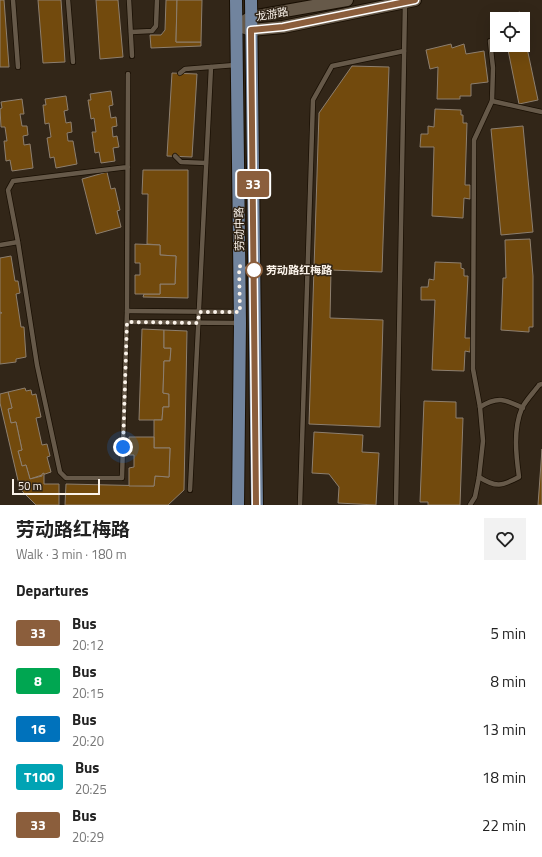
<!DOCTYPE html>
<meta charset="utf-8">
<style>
:root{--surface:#fff;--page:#f2f2f2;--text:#222;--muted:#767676}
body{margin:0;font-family:"Titillium Web","Noto Sans SC",sans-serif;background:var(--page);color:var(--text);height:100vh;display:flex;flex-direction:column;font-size:15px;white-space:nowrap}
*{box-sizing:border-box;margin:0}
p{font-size:13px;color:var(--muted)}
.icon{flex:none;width:22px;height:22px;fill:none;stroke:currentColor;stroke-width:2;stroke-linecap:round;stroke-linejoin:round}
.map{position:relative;height:505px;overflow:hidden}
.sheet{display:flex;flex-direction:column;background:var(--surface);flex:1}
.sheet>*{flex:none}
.badge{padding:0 8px;border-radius:3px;font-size:14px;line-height:26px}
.buttons{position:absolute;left:490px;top:12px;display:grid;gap:8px}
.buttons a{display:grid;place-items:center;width:40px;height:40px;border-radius:0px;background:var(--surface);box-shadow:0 4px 16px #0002;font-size:20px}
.scale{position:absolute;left:12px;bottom:10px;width:88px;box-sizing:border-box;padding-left:4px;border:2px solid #fbf3ea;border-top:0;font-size:11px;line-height:14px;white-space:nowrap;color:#fbf3ea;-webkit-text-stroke:3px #322618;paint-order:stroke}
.you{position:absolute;width:20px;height:20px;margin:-10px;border:3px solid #fff;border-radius:50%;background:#1a73e8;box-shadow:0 0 0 6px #1a73e833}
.map>.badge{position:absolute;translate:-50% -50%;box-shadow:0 0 0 2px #fff}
h2{padding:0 16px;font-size:15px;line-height:36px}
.round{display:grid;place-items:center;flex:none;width:42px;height:42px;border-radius:0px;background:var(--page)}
.overview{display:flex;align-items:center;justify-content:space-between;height:68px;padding:0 16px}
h1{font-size:19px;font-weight:700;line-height:30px}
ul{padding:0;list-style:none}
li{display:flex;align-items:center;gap:12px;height:48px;padding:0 16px}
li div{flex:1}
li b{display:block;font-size:15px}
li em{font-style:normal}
li .badge{min-width:44px;font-weight:700;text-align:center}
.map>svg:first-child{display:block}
.building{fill:#724a0d;stroke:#8d7f6f}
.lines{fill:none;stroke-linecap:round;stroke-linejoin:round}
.service-casing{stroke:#190f03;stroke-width:6}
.secondary-casing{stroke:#190f03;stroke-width:14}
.primary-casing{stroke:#190f03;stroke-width:14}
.service{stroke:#665949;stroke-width:4.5}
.secondary{stroke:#665949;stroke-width:12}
.primary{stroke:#71849e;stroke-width:12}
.line-casing{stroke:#fff;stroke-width:9}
.line{stroke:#8b5e3c;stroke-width:6}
.walk{stroke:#fbf3ea;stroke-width:4;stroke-dasharray:0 7.2}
.stop-dot{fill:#fff;stroke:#8b5e3c;stroke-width:2}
.labels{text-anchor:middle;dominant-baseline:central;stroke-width:3;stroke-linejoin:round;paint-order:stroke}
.street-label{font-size:11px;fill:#fbf3ea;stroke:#322618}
.stop-label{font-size:11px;font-weight:bold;fill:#fbf3ea;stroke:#322618;text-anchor:start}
</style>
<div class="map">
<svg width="542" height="505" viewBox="0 0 542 505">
<rect width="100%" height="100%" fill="#322618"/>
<g class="building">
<polygon points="0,0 4,0 9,67 0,67"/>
<polygon points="38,0 61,0 65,62 43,63"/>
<polygon points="96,0 118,0 123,57 100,59"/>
<polygon points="166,0 177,0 176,42 201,42 201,46 151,48 150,35 161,35 165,30"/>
<polygon points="177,0 202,0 201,42 176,42"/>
<polygon points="520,12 521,19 501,19 501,17"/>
<polygon points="523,29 538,100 519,104 507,45 523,45"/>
<polygon points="451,44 452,48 464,44 466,54 484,51 488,82 471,84 471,96 460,96 460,99 437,99 438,67 430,69 426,50"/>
<polygon points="352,66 389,67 382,272 331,270 330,318 383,320 380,427 309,424 319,113"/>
<polygon points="172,73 197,74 192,157 167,156"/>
<polygon points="111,91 113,105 109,106 111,118 116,117 117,126 112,127 113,137 117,136 119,147 113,148 115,161 101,163 99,152 95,153 92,132 96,132 94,118 91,119 88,100 91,100 90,94"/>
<polygon points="66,96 68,110 64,111 66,123 71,122 72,132 67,133 68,141 73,141 77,164 56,168 54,157 50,158 47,138 51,137 49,123 45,124 43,105 46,105 45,99"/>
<polygon points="22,99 24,114 20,114 22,126 27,126 28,135 23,136 24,145 30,144 33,168 12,171 10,160 6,161 4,141 7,141 5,127 1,127 0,109 2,108 1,102"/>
<polygon points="435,109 461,110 461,115 463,115 463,123 467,123 465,185 470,185 470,199 464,198 463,218 432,216 434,147 420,147 421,134 428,134 428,126 434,127"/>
<polygon points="523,126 533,232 501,235 491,129"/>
<polygon points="143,170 188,170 188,298 143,297 144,294 160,294 160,284 175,284 176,256 160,255 160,245 147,244 148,194 142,194"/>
<polygon points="107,172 111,189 115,188 120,210 117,211 121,227 96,234 82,179"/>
<polygon points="530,239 533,276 533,327 529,327 529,332 501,330 503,278 506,278 505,240"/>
<polygon points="135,244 160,245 160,255 176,256 175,284 160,284 160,294 135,294 135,275 140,275 140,263 135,263"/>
<polygon points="11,256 15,281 18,281 20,293 16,294 21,327 24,327 26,357 16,359 16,362 0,364 0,313 2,313 0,312 0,258"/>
<polygon points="435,262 461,263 461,268 464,269 464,276 468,276 465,338 471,338 470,352 465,351 464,371 432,370 435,300 421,300 421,287 428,287 429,279 434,280"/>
<polygon points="142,329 164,330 164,348 171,348 170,361 164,361 163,393 169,394 169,407 163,407 162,420 139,420"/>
<polygon points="164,330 187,331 184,490 168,505 65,505 66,484 154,486 155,476 169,477 170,448 154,448 154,420 162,420 163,407 169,407 169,394 163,393 164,361 170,361 171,348 164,348"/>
<polygon points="25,388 26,391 31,390 32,395 36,394 41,417 36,418 42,445 47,444 50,456 47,457 51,472 30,479 26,465 22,466 18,451 22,450 16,422 11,423 8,409 12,408 8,392"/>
<polygon points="8,392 12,408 8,409 11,423 16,422 22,450 18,451 22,466 26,465 30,479 42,476 42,474 44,473 44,484 59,484 59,505 36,505 20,489 0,403 0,394"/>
<polygon points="424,401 456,402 456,418 463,418 460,505 428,505 428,502 420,502"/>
<polygon points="314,432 363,435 362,452 379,453 376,505 338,503 339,487 329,474 312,473"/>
<polygon points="129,437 154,437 154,448 170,448 169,477 155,476 154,486 129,486 129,468 134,467 134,455 129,455"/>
<polygon points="542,449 542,505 538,505"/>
</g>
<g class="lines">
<defs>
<g id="service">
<polyline points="13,0 18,67"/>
<polyline points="68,0 73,62"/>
<polyline points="129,0 132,56"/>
<polyline points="131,32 152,31 156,26 157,0"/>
<polyline points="180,73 185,69 235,65"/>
<polyline points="492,101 542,112"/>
<polyline points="175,156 181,162 206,163"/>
<polyline points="128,167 13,181 8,190 18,242 37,365 60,472 66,478 122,478 127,311 128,74"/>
<polyline points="0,245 18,242"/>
<polyline points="127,311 240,312"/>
<polyline points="127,322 239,323"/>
<path d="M480 407C497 396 505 399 523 408"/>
<path d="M479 477C496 488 502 486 519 477 516 455 513 429 522 408 526 400 534 392 539 385L542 384"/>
<polyline points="190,490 211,67"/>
<polyline points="300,505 313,100 332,66 404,51"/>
<polyline points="396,505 405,3"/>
<polyline points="470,505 475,497 479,477 483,441 480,407 473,369 474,140 492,101 493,68 490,41"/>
</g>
<g id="secondary">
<polyline points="243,22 251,17 347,0"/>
<polyline points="237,25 251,30 283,27 415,0"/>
</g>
<g id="primary">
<polyline points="236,0 240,323 238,505"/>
<polyline points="251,0 257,505"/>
</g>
</defs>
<use href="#service" class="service-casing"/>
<use href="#secondary" class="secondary-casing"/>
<use href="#primary" class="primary-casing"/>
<use href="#service" class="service"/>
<use href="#secondary" class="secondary"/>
<use href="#primary" class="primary"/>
</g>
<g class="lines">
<defs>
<polyline id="line" points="256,505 251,30 283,27 415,0"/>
</defs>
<use href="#line" class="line-casing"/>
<use href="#line" class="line"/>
<polyline class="walk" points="123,447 127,322 198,323 199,312 240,312 239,266 254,270"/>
</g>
<circle class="stop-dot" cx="254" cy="270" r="8"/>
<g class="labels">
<g class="street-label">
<text transform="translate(272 14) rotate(-10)">龙游路</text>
<text transform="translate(239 229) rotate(-91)">劳动中路</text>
</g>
<g class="stop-label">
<text x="266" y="270">劳动路红梅路</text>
</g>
</g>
</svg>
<div class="buttons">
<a><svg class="icon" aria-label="locate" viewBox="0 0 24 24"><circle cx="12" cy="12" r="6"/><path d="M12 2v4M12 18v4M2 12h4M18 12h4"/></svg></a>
</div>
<div class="scale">50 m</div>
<div class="you" style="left:123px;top:447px"></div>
<b class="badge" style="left:253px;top:184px;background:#8b5e3c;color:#fff">33</b>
</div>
<section class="sheet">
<div class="overview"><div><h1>劳动路红梅路</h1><p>Walk · 3 min · 180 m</p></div><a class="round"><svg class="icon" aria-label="heart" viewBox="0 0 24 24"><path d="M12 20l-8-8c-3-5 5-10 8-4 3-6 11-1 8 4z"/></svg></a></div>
<h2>Departures</h2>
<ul>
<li><span class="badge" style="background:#8b5e3c;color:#fff">33</span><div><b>Bus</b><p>20:12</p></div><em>5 min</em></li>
<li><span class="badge" style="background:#00a651;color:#fff">8</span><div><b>Bus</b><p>20:15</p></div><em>8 min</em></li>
<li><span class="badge" style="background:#0072bc;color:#fff">16</span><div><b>Bus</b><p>20:20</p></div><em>13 min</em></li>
<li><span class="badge" style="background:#00a3b4;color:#fff">T100</span><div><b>Bus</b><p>20:25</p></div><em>18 min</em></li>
<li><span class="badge" style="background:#8b5e3c;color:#fff">33</span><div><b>Bus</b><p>20:29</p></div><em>22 min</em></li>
</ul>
</section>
